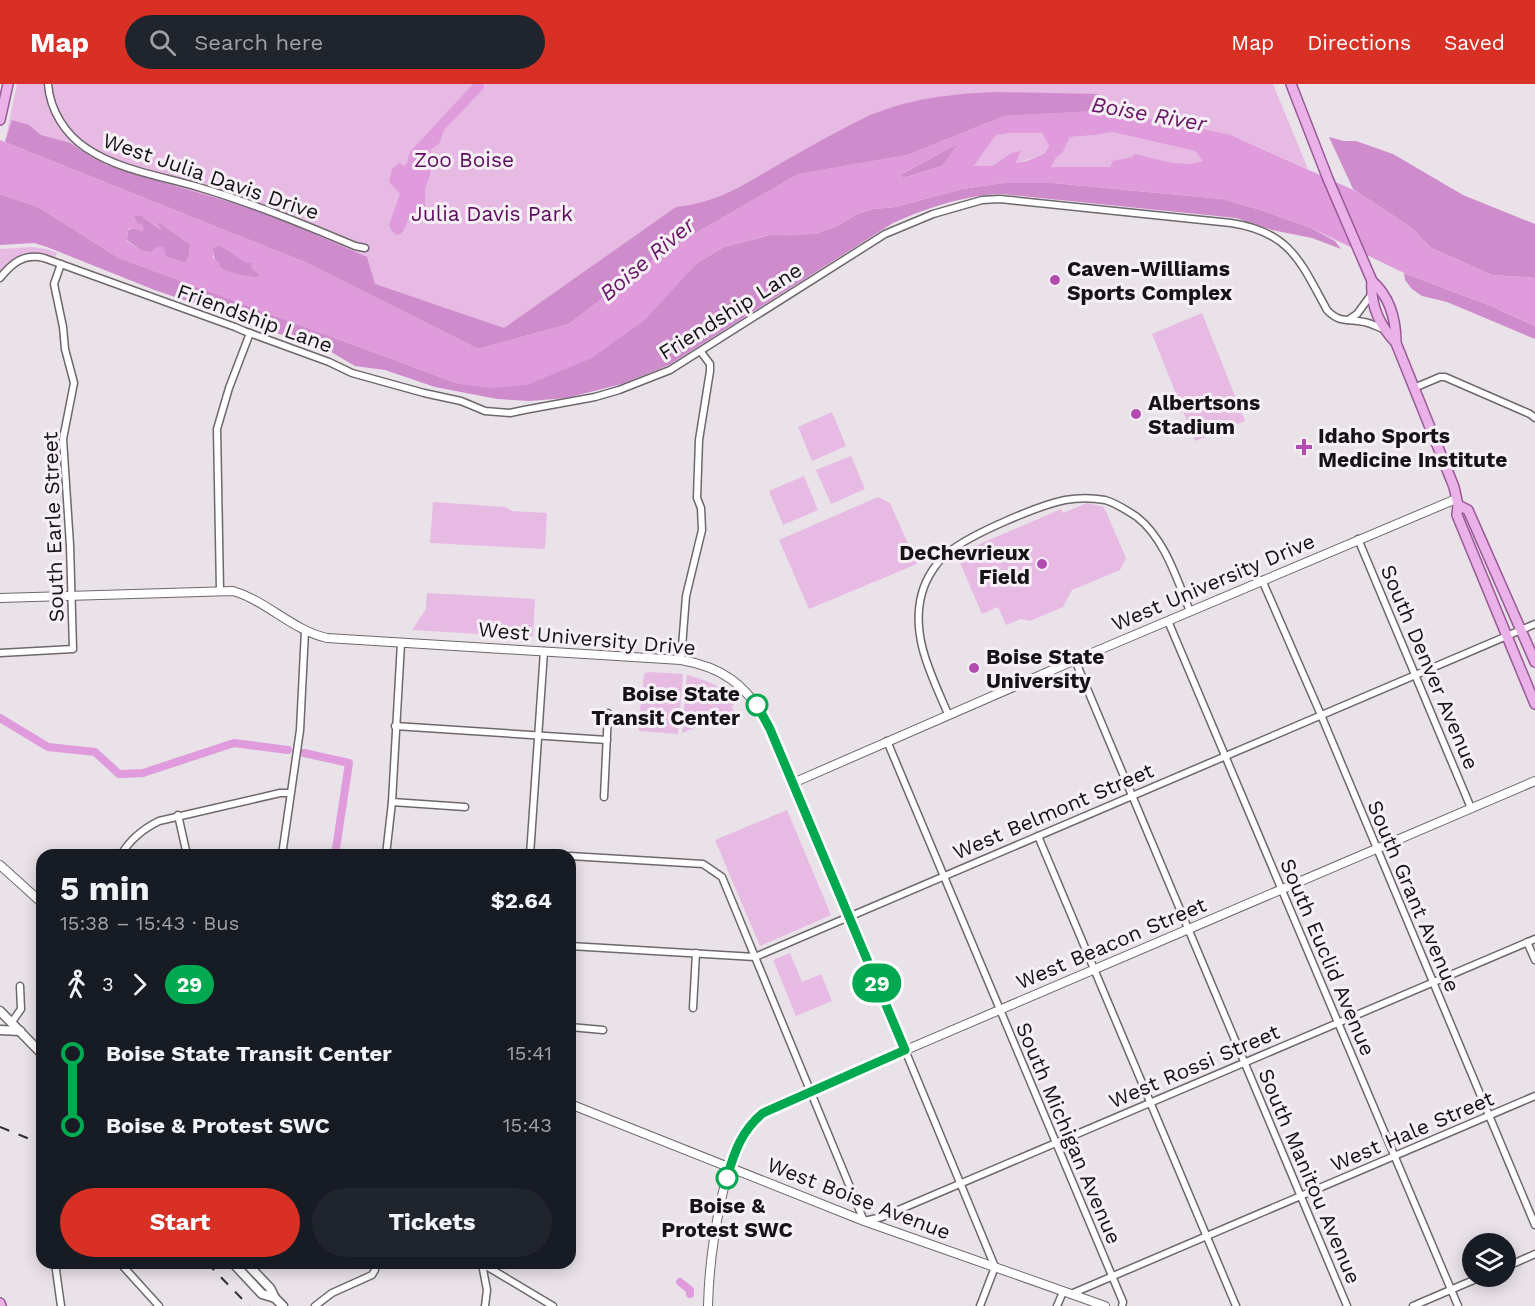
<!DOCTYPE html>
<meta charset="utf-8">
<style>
:root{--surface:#171b24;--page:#20242c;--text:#f1f3f6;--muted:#9ea1a6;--accent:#d93025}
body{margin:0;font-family:"Work Sans",sans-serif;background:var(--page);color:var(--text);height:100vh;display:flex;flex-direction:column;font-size:22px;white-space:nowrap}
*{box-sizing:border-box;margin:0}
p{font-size:20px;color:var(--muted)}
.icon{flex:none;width:33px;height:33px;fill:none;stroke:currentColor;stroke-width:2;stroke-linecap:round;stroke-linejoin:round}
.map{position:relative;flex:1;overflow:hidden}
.side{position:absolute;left:36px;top:765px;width:540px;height:420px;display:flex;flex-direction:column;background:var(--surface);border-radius:18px;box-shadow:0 3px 15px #0003}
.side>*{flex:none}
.badge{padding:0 12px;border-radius:20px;font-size:21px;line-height:39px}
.fabs{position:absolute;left:1462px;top:1149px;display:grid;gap:12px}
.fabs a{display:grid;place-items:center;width:54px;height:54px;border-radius:50%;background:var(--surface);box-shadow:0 3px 15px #0003;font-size:30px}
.map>.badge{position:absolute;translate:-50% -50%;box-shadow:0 0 0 3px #fff}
.legs{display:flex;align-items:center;gap:9px;height:66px;padding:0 24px;font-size:20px}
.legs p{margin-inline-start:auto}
.head{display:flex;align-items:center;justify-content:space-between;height:102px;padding:0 24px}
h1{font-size:33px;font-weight:700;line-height:45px}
.primary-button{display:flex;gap:12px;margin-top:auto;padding:12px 24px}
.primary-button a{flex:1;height:69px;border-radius:36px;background:var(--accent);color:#fff;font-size:24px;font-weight:700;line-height:69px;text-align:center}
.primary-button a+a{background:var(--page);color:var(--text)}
ul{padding:0 24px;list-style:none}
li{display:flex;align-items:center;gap:21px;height:72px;font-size:22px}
li i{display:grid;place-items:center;width:9px;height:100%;margin:0 8px;background:currentColor}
li i::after{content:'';width:15px;height:15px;margin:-8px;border:4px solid;border-radius:50%;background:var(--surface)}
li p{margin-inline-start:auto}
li:first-child i{background:linear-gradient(#0000 50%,currentColor 0)}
li:last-child i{background:linear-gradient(currentColor 50%,#0000 0)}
header{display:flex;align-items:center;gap:36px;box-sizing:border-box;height:84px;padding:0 30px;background:var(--accent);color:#fff}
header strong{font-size:28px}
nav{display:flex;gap:33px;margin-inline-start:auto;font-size:21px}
.search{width:420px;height:54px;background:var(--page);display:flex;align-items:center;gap:15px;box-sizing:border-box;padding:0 21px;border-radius:33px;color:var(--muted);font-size:22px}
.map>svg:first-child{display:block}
.green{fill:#e7bae4}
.forest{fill:#cf8ccc}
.water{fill:#df9bdc;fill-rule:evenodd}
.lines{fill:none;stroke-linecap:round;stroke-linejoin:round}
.canal{stroke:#df9bdc;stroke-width:8}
.minor-casing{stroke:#6e686d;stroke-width:9}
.tertiary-casing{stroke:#6e686d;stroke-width:10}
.secondary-casing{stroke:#6e686d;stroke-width:11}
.primary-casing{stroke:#985996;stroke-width:12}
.minor{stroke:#fff;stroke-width:6}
.tertiary{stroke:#fff;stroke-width:8}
.secondary{stroke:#fff;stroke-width:8}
.primary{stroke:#ebb2e9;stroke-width:9}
.rail{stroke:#312e30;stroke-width:2;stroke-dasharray:10 10;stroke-linecap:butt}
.line-1-casing{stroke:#fff;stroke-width:14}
.line-1{stroke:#00a94f;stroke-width:9}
.poi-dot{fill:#b24cb0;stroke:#f6eff6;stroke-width:2}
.stop-1-dot{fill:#fff;stroke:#00a94f;stroke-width:3}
.labels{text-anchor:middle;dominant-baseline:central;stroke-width:6;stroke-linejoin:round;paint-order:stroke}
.park-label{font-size:21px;fill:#5e0c5e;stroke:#f6eff6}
.street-label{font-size:21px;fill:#151315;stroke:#f6eff6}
.poi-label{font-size:21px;font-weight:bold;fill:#151315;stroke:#f6eff6;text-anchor:start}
.stop-label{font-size:21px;font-weight:bold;fill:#151315;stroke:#f6eff6;text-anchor:end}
.water-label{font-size:22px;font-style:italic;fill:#671766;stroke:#f6eff6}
</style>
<header>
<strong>Map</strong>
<div class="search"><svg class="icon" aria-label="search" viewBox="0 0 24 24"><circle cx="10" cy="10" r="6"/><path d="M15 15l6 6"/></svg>Search here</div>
<nav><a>Map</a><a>Directions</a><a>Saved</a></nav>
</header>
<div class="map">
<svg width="1535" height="1222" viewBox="0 0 1535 1222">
<rect width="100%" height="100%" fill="#e9e2e8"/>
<g class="green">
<polygon points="17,0 1273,0 1308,85 1231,51 1004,32 506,259 5,58"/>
<path d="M1112 48 1195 67 1203 77C1187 83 1160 80 1145 72L1117 78 1110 83H1051L1056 74 1063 68 1070 53 1096 51Z"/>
<polygon points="1011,49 1042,49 1049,62 1045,69 1016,80 1021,68 1011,69 992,82 974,82 996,51"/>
<path d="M31 163 47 165 57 169 55 174C29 165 18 168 0 188V165Z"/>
<polygon points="1202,229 1245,337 1195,357 1152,250"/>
<polygon points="832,328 846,362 812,377 798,343"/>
<polygon points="851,372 865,405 831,420 816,386"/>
<polygon points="804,392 818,426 783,441 769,407"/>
<polygon points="878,413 890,419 917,480 809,525 779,456"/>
<polygon points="433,418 505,423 512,427 547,429 545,465 430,459"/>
<polygon points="1087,419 1104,423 1126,474 1120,486 1072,506 1063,523 1030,537 1021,535 1006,541 998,523 982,530 958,474 966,466 1061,425 1063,429"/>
<polygon points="427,509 535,515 533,551 531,553 412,546 426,525"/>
<polygon points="649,588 683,590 678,650 640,647 638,645 644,590"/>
<path d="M687 591C707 596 722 603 738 616L732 623 734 627 682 649Z"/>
<polygon points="787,726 831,831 760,862 715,756"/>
<polygon points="790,869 802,898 821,890 832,917 796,932 773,876"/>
<polygon points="918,1129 926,1148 897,1138"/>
</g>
<g class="forest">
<path d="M998 8 1099 10 1098 27 1004 32 907 71 798 90 680 158 646 181 569 240 478 265 305 178 5 58 12 36 29 41 41 51 70 59 91 73 107 81 134 90 247 123 291 140 367 173 375 200 504 244 676 123C719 118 740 103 776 82 805 65 834 49 864 34 905 15 954 9 998 8Z"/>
<polygon points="1329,53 1344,57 1356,57 1393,70 1463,111 1535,140 1535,194 1492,191 1431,164 1412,144 1353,105"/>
<polygon points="959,59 942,82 903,94 900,91"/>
<path d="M1003 99H1053L1222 115 1261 126 1311 144 1335 157 1341 165 1312 154 1272 146 1236 134 1002 110C965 111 927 124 893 139L669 281 622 300 566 314 530 317 497 315 435 303 385 286 355 282 331 268 268 246 247 241 235 233 157 207 47 163 34 159 0 161V110L38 123 119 174 459 300 677 199 697 179 724 163 770 151 815 150 837 142 857 130 873 125 895 123 962 105Z"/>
<polygon points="133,132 142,132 161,146 156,138 161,140 190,160 189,173 186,179 166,173 158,163 151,169 140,166 127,156 128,146 134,144 142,147"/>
<path d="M219 161 251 179V183L259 190V193L256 194C236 189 213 192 213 164Z"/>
<polygon points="1404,189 1486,220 1535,242 1535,255 1447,218 1422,212 1412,205 1405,196"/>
</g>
<g class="water">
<path d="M473 0H483L484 4 444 46 439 60 431 65 430 91 425 105V122L421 129 416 131 412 130C408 133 406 144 401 150L397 151 392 147 389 141 400 110 389 98 392 85 399 79 404 82 407 79 410 68Z"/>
<path d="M1098 27 1158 36 1231 51 1358 108 1412 144 1431 164 1492 191 1535 194V242L1486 220 1404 189 1311 144 1261 126 1222 115 1053 99H1003L962 105 895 123 873 125 857 130 837 142 815 150 769 151 724 163 697 179 645 236 592 274 527 301 490 304 459 300 118 174 38 123 0 110V56L305 178 478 265 569 240 646 181 680 158 798 90 907 71 1004 32ZM1112 48 1195 67 1203 77C1180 85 1157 74 1134 70L1132 73 1113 77 1110 83H1051L1056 74 1063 68 1070 53 1096 51ZM1011 49H1042L1049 62 1045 69 1027 77 1016 79 1021 67 1011 69 992 82H974L996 51ZM957 60 942 82 903 94 900 91ZM133 132H142L163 147 157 139 161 140 190 160 189 173 186 179 166 173 164 163 158 162 150 169 140 166 127 157 128 145 134 144 142 147 145 145 141 139 138 140ZM219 161 246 179H251V183L259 190V193L256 194C243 191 233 190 220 184V179L213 174V164Z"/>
</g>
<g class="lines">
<g class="canal">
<polyline points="0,634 48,663 95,668 119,690 143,689 234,659 288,666"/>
<polyline points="304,669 349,679 335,771"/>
<polyline points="680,1198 690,1206 690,1210"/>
</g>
<defs>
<g id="minor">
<path d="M48 0C50 26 65 50 86 64 118 86 161 92 198 103 252 119 303 140 355 162L365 164"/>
<path d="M0 194C12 179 24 169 44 174L235 243 244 247 329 278 352 289 424 309 461 317 485 327 510 329 524 326 595 313 619 306 670 286 885 150 933 130 982 116 1000 115 1231 139C1291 148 1301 179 1327 226 1340 240 1348 234 1364 238 1371 239 1377 243 1383 245"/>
<polyline points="1348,236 1357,230 1371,211"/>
<polyline points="1414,304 1440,293 1445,293 1530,330 1535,334"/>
<polyline points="1358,455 1471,724"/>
<polyline points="1262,496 1321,631 1535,1141"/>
<polyline points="220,506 217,345 229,304 250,249"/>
<polyline points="1168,537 1458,1222"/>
<polyline points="0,569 73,565 70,461 63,355 74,299 65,265 63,243 54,200 61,180"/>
<polyline points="681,576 686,512 702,446 701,424 697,414 699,356 710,287 710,280 701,268"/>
<polyline points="1075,576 1347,1222"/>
<path d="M948 630C932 592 910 552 922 509 926 494 937 477 949 468 971 450 1037 422 1065 416 1077 414 1093 414 1105 416 1116 419 1128 427 1137 433 1165 455 1177 496 1190 527"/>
<polyline points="395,642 607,656"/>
<polyline points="887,657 1123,1218 1122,1222"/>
<polyline points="604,713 608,629"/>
<polyline points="392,718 465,723"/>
<polyline points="178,731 187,771"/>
<polyline points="1038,752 1236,1222"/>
<path d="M121 771C130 755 143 745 159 737L280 709H290"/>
<polyline points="282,771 300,646 305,547"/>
<polyline points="386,771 392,718 401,559"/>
<polyline points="530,771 544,567"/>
<polyline points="543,771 547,771"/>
<polyline points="570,772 703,780 722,793 864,1137 882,1133 1535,855"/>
<polyline points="1527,858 1535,876"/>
<polyline points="570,862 755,873 1535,540"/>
<polyline points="693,924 696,869"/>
<polyline points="12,938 21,925 20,902"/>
<polyline points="570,943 603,946"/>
<polyline points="905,966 995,1183 980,1222"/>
<polyline points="55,1179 61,1222"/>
<polyline points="120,1179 159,1222"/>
<polyline points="481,1179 553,1222"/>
<polyline points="482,1180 487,1206 485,1222"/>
<polyline points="1506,1183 1535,1170"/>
<polyline points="1071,1210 1535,1012"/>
<polyline points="315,1222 332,1209 372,1191 375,1186 374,1179"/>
<polyline points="1057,1222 1063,1208"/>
<polyline points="1413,1222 1483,1192"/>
</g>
<g id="tertiary">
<path d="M0 514 233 507C267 517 292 546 327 554L681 576C722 583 745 600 766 636L905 966"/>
<polyline points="793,699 1066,580 1456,415"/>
<polyline points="0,781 42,819"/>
<polyline points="570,1020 864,1137 1105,1222"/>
<path d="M708 1222C709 1177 722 1068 754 1037 769 1022 791 1015 810 1007L1535 697"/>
</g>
<g id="secondary">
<polyline points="0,927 42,970"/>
<polyline points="0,946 20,947"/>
<polyline points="233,1179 262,1210 275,1214 283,1222"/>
<polyline points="246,1179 270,1204 275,1214"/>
</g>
<g id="primary">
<path d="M1291 0 1328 95 1372 197C1390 213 1396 236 1396 259"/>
<polyline points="0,36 8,0"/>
<path d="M1372 197C1370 221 1380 242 1396 259L1454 403 1458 421 1457 431 1459 436 1535 620"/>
<polyline points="1458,421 1468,426 1535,578"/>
<polyline points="0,1219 1,1222"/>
</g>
</defs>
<use href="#minor" class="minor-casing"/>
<use href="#tertiary" class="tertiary-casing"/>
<use href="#secondary" class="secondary-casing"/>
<use href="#primary" class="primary-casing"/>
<use href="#minor" class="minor"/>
<use href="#tertiary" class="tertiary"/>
<use href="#secondary" class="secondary"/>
<use href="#primary" class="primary"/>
<g class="rail">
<polyline points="0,1043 42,1060"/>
<polyline points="207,1179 249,1222"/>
</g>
</g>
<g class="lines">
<defs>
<path id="line-1" d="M727 1094C734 1068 742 1046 763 1029L905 966 770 645 757 621"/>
</defs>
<use href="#line-1" class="line-1-casing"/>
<use href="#line-1" class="line-1"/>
</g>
<g class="poi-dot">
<circle cx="1055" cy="196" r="6"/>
<circle cx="1136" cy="330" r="6"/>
<path d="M1301 354h6v6h6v6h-6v6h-6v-6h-6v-6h6z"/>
<circle cx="1042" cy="480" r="6"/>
<circle cx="974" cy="584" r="6"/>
</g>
<g class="stop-1-dot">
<circle cx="757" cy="621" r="10"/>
<circle cx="727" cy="1094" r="10"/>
</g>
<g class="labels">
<g class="park-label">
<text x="464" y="75">Zoo Boise</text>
<text x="492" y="129">Julia Davis Park</text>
</g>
<g class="street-label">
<text transform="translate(211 92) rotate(19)">West Julia Davis Drive</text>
<text transform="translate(730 227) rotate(-32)">Friendship Lane</text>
<text transform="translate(255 234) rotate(20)">Friendship Lane</text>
<text transform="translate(53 443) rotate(-92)">South Earle Street</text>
<text transform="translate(1213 498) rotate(-23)">West University Drive</text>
<text transform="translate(587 554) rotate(5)">West University Drive</text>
<text transform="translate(1430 583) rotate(67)">South Denver Avenue</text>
<text transform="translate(1053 727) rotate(-23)">West Belmont Street</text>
<text transform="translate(1414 812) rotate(67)">South Grant Avenue</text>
<text transform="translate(1111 859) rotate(-23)">West Beacon Street</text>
<text transform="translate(1328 873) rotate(67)">South Euclid Avenue</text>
<text transform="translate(1194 982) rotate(-23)">West Rossi Street</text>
<text transform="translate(1412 1047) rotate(-23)">West Hale Street</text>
<text transform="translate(1069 1049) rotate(67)">South Michigan Avenue</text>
<text transform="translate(1310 1092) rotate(67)">South Manitou Avenue</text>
<text transform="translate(859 1114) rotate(21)">West Boise Avenue</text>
</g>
<g class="poi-label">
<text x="1067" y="184">Caven-Williams<tspan x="1067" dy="24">Sports Complex</tspan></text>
<text x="1148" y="318">Albertsons<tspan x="1148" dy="24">Stadium</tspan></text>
<text x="1318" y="351">Idaho Sports<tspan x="1318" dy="24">Medicine Institute</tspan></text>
<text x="1030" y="468" text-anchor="end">DeChevrieux<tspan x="1030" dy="24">Field</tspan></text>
<text x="986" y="572">Boise State<tspan x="986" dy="24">University</tspan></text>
</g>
<g class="stop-label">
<text x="740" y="609">Boise State<tspan x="740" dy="24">Transit Center</tspan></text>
<text x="727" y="1121" text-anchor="middle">Boise &amp;<tspan x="727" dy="24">Protest SWC</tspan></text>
</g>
<g class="water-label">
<text transform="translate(1149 30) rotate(10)">Boise River</text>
<text transform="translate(647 175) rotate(-40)">Boise River</text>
</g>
</g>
</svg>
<div class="fabs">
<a><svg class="icon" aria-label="layers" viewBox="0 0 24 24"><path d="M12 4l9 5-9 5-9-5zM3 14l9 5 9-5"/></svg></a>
</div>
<b class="badge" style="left:877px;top:899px;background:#00a94f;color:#fff">29</b>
<section class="side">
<div class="head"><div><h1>5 min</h1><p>15:38 – 15:43 · Bus</p></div><b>$2.64</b></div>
<div class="legs"><svg class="icon" aria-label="walk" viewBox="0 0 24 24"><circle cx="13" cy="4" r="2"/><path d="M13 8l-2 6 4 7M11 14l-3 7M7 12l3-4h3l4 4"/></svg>3<svg class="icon" aria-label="forward" viewBox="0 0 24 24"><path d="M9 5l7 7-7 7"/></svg><b class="badge" style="background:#00a94f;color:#fff">29</b></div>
<ul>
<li><i style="color:#00a94f"></i><b>Boise State Transit Center</b><p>15:41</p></li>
<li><i style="color:#00a94f"></i><b>Boise &amp; Protest SWC</b><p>15:43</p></li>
</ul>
<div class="primary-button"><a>Start</a><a>Tickets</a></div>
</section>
</div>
